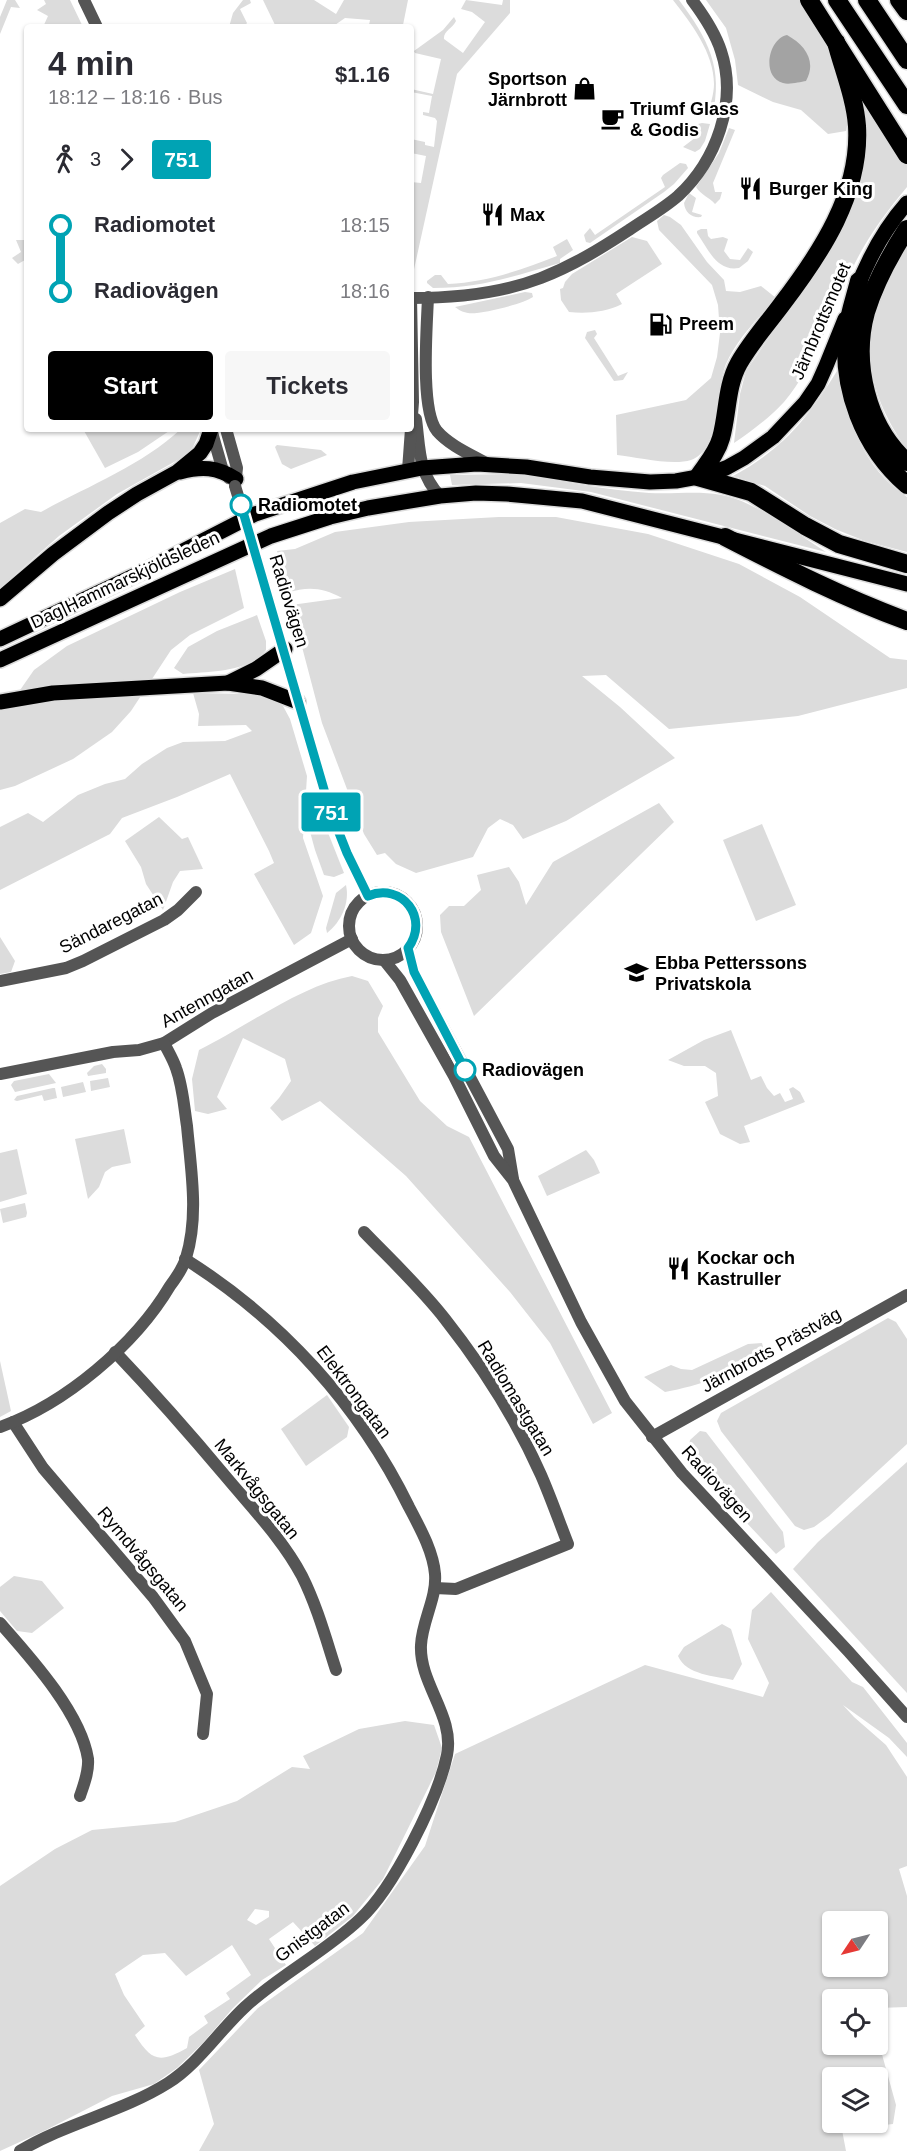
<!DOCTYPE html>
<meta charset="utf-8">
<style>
:root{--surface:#fff;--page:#f7f7f7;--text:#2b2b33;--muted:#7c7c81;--accent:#000}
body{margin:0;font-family:Helvetica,sans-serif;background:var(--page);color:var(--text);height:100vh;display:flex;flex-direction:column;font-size:22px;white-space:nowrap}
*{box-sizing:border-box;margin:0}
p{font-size:20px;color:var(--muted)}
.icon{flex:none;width:33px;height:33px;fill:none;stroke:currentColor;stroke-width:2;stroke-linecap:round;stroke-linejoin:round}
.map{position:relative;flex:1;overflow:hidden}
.drawer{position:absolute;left:24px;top:24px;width:390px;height:408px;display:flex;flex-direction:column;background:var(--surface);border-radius:6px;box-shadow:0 2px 4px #0004}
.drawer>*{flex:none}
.badge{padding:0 12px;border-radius:4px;font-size:21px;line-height:39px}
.needle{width:39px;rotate:235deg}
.controls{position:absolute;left:822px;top:1911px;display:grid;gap:12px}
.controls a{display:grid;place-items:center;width:66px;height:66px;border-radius:6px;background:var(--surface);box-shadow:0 2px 4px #0004;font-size:30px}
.map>.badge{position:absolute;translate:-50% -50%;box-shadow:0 0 0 3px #fff}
.legs{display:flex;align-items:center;gap:9px;height:66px;padding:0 24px;font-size:20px}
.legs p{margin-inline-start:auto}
.headline{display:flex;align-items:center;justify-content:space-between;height:102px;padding:0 24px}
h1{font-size:33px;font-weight:800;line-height:45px}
.cta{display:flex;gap:12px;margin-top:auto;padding:12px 24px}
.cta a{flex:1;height:69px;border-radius:6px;background:var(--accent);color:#fff;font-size:24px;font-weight:800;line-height:69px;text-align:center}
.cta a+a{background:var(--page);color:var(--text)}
ul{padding:0 24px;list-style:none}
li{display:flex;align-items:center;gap:21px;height:66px;font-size:22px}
li i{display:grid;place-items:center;width:9px;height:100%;margin:0 8px;background:currentColor}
li i::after{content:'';width:15px;height:15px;margin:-8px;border:4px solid;border-radius:50%;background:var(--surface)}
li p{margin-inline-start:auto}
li:first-child i{background:linear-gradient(#0000 50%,currentColor 0)}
li:last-child i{background:linear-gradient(currentColor 50%,#0000 0)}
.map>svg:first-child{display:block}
.green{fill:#dcdcdc;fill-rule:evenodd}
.water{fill:#a3a3a3}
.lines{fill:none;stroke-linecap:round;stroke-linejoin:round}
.primary-casing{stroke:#dbdbdb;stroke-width:18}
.highway-casing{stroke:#dbdbdb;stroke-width:21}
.street{stroke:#555;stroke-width:12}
.primary{stroke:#000;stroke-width:15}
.highway{stroke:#000;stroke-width:18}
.street-bridge{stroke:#555;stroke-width:12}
.line-1-casing{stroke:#fff;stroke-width:14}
.line-1{stroke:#00a3b4;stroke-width:9}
.stop-1-dot{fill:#fff;stroke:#00a3b4;stroke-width:3}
.labels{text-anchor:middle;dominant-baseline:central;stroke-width:6;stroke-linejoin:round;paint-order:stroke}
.poi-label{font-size:18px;font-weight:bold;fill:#000;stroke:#fff;text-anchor:start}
.street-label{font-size:18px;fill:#000;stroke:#fff}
.stop-label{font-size:18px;font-weight:bold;fill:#000;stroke:#fff;text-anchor:start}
</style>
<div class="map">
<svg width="907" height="2151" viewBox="0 0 907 2151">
<rect width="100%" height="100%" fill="#fff"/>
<g class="green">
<polygon points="7,0 15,0 20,8 11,7 0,34 0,17"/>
<polygon points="44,0 70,0 83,27 43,27 48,16 37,10 46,4"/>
<polygon points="243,0 250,0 251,3 240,9 247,23 244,27 229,27 233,13"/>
<polygon points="263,0 314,0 336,14 344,0 408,0 403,25 407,27 372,27 369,25 370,20 345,18 332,27 276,27"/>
<path d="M466 0 502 5 503 0H510V13L457 74 411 283V182L421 183 426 156 411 153V139L425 142V145L434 147 437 121 435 118 423 115V112L429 113 432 96 411 92V89L433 94 441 59 415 53 414 51 443 30 454 17 456 21C453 28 443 31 444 39L463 53 485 22 472 12 461 9Z"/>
<path d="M673 0H679C708 39 724 68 712 117L707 116C710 106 714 94 714 84 714 53 691 23 673 0Z"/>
<polygon points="706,0 803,0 817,23 836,69 849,114 846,131 828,134 801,110 773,102 738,85 735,60 726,28"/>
<path d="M864 97 907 164V187C887 211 869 235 855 263 834 307 815 366 784 402 769 418 752 431 734 443L740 394 746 371 827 253 849 207 862 176 866 140Z"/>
<polygon points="702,123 710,124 705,141 700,149 695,152 683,147 700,134 694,125"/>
<path d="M729 128 735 130 713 183 715 192H722L720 199 715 204C709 197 701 195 696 187L719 153Z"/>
<polygon points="680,163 686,164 688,168 674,184 664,192 590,243 586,242 584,235 590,228 595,235 665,187 661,178 663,175"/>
<path d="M689 193 696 198 692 212 702 215 701 217C692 218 685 213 684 203Z"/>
<path d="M664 215 670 217 681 225 707 262 724 280 726 291 740 292 761 286 776 298C758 318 737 339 726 364 715 390 721 450 691 460 672 466 637 457 617 455L616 415 686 400 711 378 717 357 720 333 718 305 712 285 659 230 657 221Z"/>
<path d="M701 229H707L708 236 711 239 723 237 728 239 724 251 730 259 740 260 748 248 753 252 748 261 739 268C717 272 708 249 697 233V231Z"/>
<path d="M632 237 647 241 662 264 616 294 622 304C606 312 587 314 569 312L561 300 560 289 563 288 565 282 572 274Z"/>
<path d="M567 239 573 250 560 259V263C514 276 482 288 433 288L427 283V281L435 275H441L448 284C487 282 521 270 557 256L553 247Z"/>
<polygon points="16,240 24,240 25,250 27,251 27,263 25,260 18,264 12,258 21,252"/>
<path d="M907 245V449C880 413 862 366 874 320 881 293 894 269 907 245Z"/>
<path d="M525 292 532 293 533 297C523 304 479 315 468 313 462 312 459 310 455 307Z"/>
<polygon points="595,330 597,334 594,338 618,376 628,372 623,380 614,381 585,338 587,332"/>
<path d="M837 371C847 420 863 468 907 497V552L865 541 835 529 810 516 765 486 733 476C784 448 807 419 837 371Z"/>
<polygon points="83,429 172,429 138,452 105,468"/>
<path d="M181 429H201L193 447 183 457 117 494 59 536 0 588V523L25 509 41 512C88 486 141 466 181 429Z"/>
<polygon points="277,445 321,450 327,455 291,469 282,464 275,447"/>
<path d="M518 474C561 481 605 490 649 493 684 495 714 487 748 504 775 516 801 536 826 552L591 492 521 483 452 485 450 475Z"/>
<path d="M499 517H556L648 534 739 564 800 597 890 658 907 660V688L798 716 669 729 606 675 582 676 620 707 675 758 566 821 523 839 513 825 500 819 488 828 473 857 416 873 396 864 385 853 377 855 364 834 322 723 291 605 342 598C323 588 308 586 288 593L277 551 295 549 335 532 409 522Z"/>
<polygon points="235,569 244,608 190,635 171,650 131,711 112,732 73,759 15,786 0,790 0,709 9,706 34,670 67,646 180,592"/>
<path d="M257 615 266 641V650C248 673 210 671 183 674L174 668 188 647 217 631Z"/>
<polygon points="193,693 246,694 271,696 283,706 290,719 307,776 303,838 323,896 311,933 294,945 254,874 274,863 269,851 230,774 177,797 122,818 110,834 0,890 0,827 28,813 43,822 78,795 105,784 125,779 142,764 167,748 183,742 225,741 252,731 246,725 198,726 199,714"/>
<polygon points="315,800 344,873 334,877 324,875 315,850 306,817 307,811"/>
<polygon points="659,803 674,822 474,1016 441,932 440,915 449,906 464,906 481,890 477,875 509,867 519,882 526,905 553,862"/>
<polygon points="159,817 182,839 188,837 203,869 180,871 173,882 163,910 146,884 141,867 125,841"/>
<polygon points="762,824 796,905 756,921 723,840"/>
<path d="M346 885C350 903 341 922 327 933L326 928 336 893Z"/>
<polygon points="0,937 15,961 11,972 0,974"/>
<path d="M352 976 368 981 383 1006 378 1018V1032L420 1101 447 1126 469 1137 612 1413 593 1424 550 1343 510 1292 406 1176 320 1101 282 1121 270 1108 279 1098 291 1081 285 1059 243 1038 217 1097 227 1109 208 1114 195 1111 192 1079 199 1050C246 1027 301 985 352 976Z"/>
<polygon points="731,1030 751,1080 761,1076 767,1088 774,1096 780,1093 785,1102 793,1099 789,1089 793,1087 800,1092 805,1102 744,1126 750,1142 740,1144 720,1134 705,1102 718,1096 716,1073 705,1066 684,1066 668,1060 704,1040"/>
<polygon points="102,1064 106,1069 106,1073 88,1076 87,1073 94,1066"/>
<polygon points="49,1074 56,1083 15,1092 11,1085 14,1081"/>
<polygon points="108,1078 110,1087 91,1091 90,1081"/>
<polygon points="83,1082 86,1092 63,1097 61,1087"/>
<polygon points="53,1088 55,1088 57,1098 44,1101 42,1095 17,1101 14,1100 17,1096"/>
<polygon points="124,1129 131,1163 112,1167 105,1172 99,1187 88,1199 75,1139"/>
<polygon points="17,1149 27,1194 0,1202 0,1153"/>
<polygon points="586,1150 594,1160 600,1173 547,1196 538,1176"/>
<polygon points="25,1203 27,1213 26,1217 3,1223 0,1209"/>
<polygon points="888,1318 896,1322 907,1339 907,1444 829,1516 814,1527 804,1530 795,1526 721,1431 717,1421 721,1413"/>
<path d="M762 1343 764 1351C738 1373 698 1386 665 1392L644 1377 671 1365 681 1369 692 1370 748 1344Z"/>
<polygon points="0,1361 11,1411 0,1417"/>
<polygon points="327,1395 349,1427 347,1437 306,1466 281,1429"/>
<polygon points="700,1431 706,1432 783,1532 785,1547 776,1554 728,1503 688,1451 690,1440"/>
<polygon points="907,1462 907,1693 793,1569 818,1542"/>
<polygon points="14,1576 42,1581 64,1608 32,1633 17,1631 0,1611 0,1587"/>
<path d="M771 1592 852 1682 863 1687 907 1743V1757L889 1738 843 1705 854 1717 886 1745 907 1777V1866L899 1869 907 1896V2007L878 2008V2000H832V2044H878V2040L896 2105 893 2124 842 2130 846 2151H199L214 2124 199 2070 258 2008 363 1933 425 1846 455 1754 645 1665 763 1697 769 1683 748 1639 752 1610ZM832 1922H878V1966H832ZM832 2078H878V2122H832Z"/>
<path d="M722 1624 731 1629 742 1664 733 1680C715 1676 686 1675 678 1656L684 1647Z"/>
<path d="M405 1721 434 1725 442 1748 436 1772 383 1879 353 1916 315 1946 293 1922 269 1939 286 1965 262 1980 233 2008 202 2044 177 2068 154 2084 112 2096 46 2130 0 2151V1886L55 1849 92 1830 175 1822 237 1801 292 1767 310 1769 303 1756 359 1729ZM255 1909 269 1911V1917L256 1925 247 1920ZM232 1945 251 1975 226 1993 230 1999 204 2016 208 2023 189 2037 187 2048C160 2063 152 2062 135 2035L145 2026 124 1995 115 1974 143 1955 165 1953 186 1976Z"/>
</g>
<path class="water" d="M787 35C805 45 817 61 806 81 800 82 789 85 783 83 761 77 768 39 787 35Z"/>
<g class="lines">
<defs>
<g id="primary">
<path d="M856 291C868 259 884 229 907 203"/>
<path d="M180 472C202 466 217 467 236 479"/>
<polyline points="0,599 53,554 108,513 137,494 177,472 200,453 206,444 211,429"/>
<polyline points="0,639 142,572 255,514 353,482 422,468 477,464 526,467 590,477 650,482 676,481 698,477 726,468 744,458 773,437 805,403 818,384 826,366 845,319"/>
<polyline points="0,660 271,536 330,517 368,508 440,496 476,493 507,494 582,501 907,584"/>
<polyline points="228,683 256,669 285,649"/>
<polyline points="0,702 53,693 228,683 262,688 298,702"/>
</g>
<g id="highway">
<polyline points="809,0 907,155"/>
<polyline points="837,0 907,105"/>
<polyline points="867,0 907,60"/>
<polyline points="899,0 907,11"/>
<path d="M836 42C843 69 855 98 857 126 861 193 821 253 782 304 768 323 751 342 739 363 726 386 728 413 721 438 717 453 706 465 698 477L751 492 805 526 839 544 907 564"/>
<path d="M907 229C890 255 875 283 866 312 852 363 867 427 907 462"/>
<path d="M859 281C855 297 849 314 847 330 841 388 863 447 907 485"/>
<path d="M725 537C785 568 844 598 907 621"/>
</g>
</defs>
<use href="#primary" class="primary-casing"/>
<use href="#highway" class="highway-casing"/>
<g class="street">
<polyline points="84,0 97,27"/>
<path d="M428 297C427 326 420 410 437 431 450 446 472 455 488 464"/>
<path d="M411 298C452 298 502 293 541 278 574 265 600 249 629 230 645 219 663 209 678 196 716 161 738 102 721 51 715 32 704 16 692 0"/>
<path d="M416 419C420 449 418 473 440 496"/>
<polyline points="411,428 413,402 411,298"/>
<polyline points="211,429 223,471 229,478"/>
<polyline points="226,429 237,468 235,485"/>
<polyline points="408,470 411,429"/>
<polyline points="258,562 330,810 347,853 368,896"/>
<circle cx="383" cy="926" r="34"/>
<polyline points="408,948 414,972 508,1149 513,1179"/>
<polyline points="384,960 400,980 454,1076 494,1156 513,1180 581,1322 625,1401 682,1473 848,1651 907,1717"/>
<polyline points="0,981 66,968 83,961 164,920 178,910 196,892"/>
<polyline points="0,1074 113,1052 139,1050 164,1043 212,1013 352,939"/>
<path d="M364 1232C391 1260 421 1288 445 1319 482 1366 517 1421 541 1475 551 1498 559 1521 568 1544L456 1589 435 1588"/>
<path d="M115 1352C154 1393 191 1435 227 1478 253 1509 283 1540 302 1576 317 1606 326 1639 336 1670"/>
<polyline points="13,1422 43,1468 153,1597 185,1641 207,1694 203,1734"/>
<path d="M0 1427C65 1404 135 1345 170 1286 176 1278 183 1268 186 1258 199 1216 191 1170 187 1126 184 1107 183 1087 176 1068 173 1059 168 1051 164 1043"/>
<polyline points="652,1437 907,1295"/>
<path d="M0 1623C30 1657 81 1713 88 1759 89 1772 84 1784 80 1796"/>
<path d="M20 2151C66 2123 122 2112 168 2083 198 2064 219 2031 245 2007 281 1974 325 1952 360 1919 393 1889 438 1799 447 1755 455 1716 419 1684 421 1645 422 1621 437 1598 435 1574 433 1551 420 1528 409 1507 359 1405 282 1320 185 1259"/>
</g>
<use href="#primary" class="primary"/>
<use href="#highway" class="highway"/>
<polyline class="street-bridge" points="235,486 258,562"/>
</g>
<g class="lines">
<defs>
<path id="line-1" d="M241 505 330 810 347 853 368 896C402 882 430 918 408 948L414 972 465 1070"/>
</defs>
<use href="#line-1" class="line-1-casing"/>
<use href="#line-1" class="line-1"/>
</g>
<defs>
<symbol id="shop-bare" viewBox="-9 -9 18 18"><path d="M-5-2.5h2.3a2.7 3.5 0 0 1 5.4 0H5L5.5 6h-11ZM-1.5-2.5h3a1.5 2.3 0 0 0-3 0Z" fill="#000" stroke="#fff" stroke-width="2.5" paint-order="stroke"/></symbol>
<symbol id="cafe-bare" viewBox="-9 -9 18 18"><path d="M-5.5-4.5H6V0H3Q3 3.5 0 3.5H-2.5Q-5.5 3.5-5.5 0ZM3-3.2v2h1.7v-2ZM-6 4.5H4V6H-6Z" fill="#000" stroke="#fff" stroke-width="2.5" paint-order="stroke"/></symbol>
<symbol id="restaurant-bare" viewBox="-9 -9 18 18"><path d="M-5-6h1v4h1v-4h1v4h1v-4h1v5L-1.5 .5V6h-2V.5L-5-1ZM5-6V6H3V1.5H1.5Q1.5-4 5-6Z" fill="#000" stroke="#fff" stroke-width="2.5" paint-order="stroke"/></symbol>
<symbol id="fuel-bare" viewBox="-9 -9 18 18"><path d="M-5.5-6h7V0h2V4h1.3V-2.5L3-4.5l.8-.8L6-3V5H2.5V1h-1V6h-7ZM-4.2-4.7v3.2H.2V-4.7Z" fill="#000" stroke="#fff" stroke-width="2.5" paint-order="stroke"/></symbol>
<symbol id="school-bare" viewBox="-9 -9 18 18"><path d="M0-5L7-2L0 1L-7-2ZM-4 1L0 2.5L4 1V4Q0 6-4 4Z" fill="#000" stroke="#fff" stroke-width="2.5" paint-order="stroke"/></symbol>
</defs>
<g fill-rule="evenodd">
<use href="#shop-bare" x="568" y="72" width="33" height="33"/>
<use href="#cafe-bare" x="596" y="102" width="33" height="33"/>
<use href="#restaurant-bare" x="734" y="172" width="33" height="33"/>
<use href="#restaurant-bare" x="476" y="198" width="33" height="33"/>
<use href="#fuel-bare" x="644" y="308" width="33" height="33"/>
<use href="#school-bare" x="620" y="956" width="33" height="33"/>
<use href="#restaurant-bare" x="662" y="1252" width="33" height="33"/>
</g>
<g class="stop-1-dot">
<circle cx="241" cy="505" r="10"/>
<circle cx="465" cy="1070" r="10"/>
</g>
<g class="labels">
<g class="poi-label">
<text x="567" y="79" text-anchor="end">Sportson<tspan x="567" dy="21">Järnbrott</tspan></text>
<text x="630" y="109">Triumf Glass<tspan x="630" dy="21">&amp; Godis</tspan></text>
<text x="769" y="189">Burger King</text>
<text x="510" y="215">Max</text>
<text x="679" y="324">Preem</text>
<text x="655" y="963">Ebba Petterssons<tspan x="655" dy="21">Privatskola</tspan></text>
<text x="697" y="1258">Kockar och<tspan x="697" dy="21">Kastruller</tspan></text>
</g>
<g class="street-label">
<text transform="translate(821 321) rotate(-67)">Järnbrottsmotet</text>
<text transform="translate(125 580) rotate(-25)">Dag Hammarskjöldsleden</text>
<text transform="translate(289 601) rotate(73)">Radiovägen</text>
<text transform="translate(111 923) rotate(-27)">Sändaregatan</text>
<text transform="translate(207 998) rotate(-29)">Antenngatan</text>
<text transform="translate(771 1350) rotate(-29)">Järnbrotts Prästväg</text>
<text transform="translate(354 1392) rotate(53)">Elektrongatan</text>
<text transform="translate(516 1398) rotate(59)">Radiomastgatan</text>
<text transform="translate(717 1484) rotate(48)">Radiovägen</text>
<text transform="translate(257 1489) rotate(51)">Markvågsgatan</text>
<text transform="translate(143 1559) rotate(50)">Rymdvågsgatan</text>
<text transform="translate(312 1932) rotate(-37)">Gnistgatan</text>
</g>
<g class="stop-label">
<text x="258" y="505">Radiomotet</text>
<text x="482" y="1070">Radiovägen</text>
</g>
</g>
</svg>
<div class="controls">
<a><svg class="needle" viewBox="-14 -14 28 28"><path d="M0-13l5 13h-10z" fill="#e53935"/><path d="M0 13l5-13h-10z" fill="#7c7c81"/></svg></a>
<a><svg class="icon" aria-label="locate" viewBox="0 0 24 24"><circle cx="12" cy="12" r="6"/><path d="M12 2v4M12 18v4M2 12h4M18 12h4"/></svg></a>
<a><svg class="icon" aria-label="layers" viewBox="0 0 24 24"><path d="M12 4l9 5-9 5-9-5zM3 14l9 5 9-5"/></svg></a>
</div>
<b class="badge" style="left:331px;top:812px;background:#00a3b4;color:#fff">751</b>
<section class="drawer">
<div class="headline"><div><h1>4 min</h1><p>18:12 – 18:16 · Bus</p></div><b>$1.16</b></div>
<div class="legs"><svg class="icon" aria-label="walk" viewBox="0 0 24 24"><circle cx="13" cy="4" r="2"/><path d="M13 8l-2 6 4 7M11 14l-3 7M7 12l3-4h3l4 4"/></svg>3<svg class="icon" aria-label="forward" viewBox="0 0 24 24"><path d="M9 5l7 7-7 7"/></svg><b class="badge" style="background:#00a3b4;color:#fff">751</b></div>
<ul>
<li><i style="color:#00a3b4"></i><b>Radiomotet</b><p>18:15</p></li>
<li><i style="color:#00a3b4"></i><b>Radiovägen</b><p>18:16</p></li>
</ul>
<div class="cta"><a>Start</a><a>Tickets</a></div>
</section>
</div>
